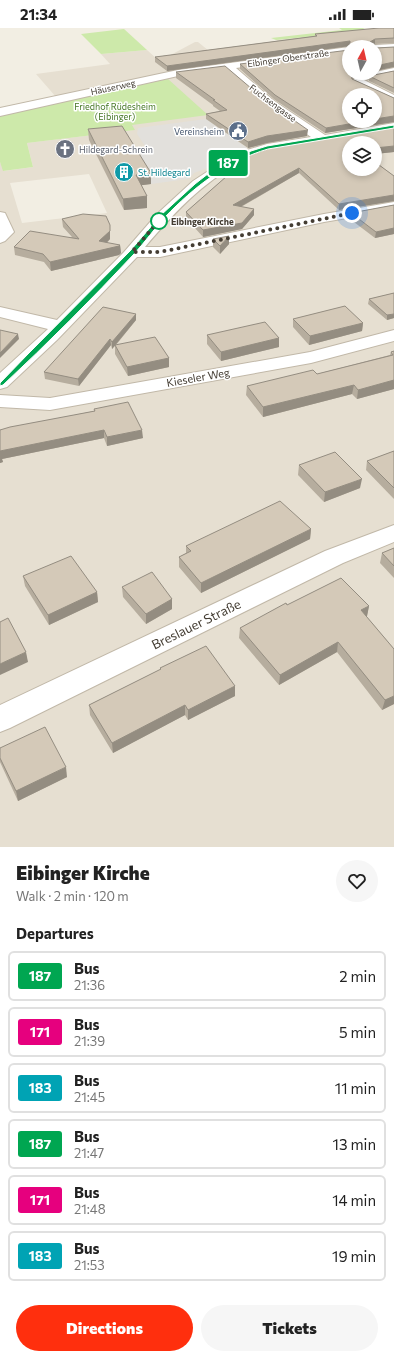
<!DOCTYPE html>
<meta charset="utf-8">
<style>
:root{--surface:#fff;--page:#f6f6f6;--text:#222;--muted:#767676;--line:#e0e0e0;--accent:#ff2f0d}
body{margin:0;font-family:Commissioner,sans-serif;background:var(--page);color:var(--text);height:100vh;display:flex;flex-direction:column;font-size:15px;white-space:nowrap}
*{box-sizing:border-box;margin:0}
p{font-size:13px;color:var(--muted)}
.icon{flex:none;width:22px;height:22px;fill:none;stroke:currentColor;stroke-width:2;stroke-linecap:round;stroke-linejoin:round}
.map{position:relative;height:819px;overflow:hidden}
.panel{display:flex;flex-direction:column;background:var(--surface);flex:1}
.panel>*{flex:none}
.badge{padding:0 8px;border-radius:3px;font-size:14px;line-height:26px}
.needle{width:26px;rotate:8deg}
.fabs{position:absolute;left:342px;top:12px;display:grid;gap:8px}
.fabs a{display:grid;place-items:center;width:40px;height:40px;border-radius:50%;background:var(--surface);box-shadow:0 2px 6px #0003;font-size:20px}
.you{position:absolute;width:20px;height:20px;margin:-10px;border:3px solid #fff;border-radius:50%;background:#1a73e8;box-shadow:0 0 0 6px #1a73e833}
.map>.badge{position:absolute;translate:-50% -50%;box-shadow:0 0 0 2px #fff}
h2{padding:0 16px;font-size:15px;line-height:36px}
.round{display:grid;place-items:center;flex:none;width:42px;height:42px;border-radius:21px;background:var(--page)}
.summary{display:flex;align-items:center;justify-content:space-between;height:68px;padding:0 16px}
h1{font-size:19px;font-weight:800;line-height:30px}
.button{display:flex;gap:8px;margin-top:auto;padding:8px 16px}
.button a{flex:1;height:46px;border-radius:24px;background:var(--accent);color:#fff;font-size:16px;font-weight:800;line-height:46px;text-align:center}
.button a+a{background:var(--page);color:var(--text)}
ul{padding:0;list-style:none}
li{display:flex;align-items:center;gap:12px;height:50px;margin:0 8px 6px;padding:0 8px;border:2px solid var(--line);border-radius:6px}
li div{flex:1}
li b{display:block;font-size:15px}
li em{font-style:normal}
li .badge{min-width:44px;font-weight:700;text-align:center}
.status{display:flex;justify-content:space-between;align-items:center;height:28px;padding:0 20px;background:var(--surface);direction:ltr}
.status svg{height:11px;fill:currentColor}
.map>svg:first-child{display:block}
.residential{fill:#e6dfd1;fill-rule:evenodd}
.green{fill:#cde9aa}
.parking{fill:#e2e0dc}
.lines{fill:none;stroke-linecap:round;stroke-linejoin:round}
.street-casing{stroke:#c1b8a8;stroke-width:2}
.street{fill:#fff;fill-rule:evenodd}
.wall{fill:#b6ad9e}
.shaded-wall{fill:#948d81}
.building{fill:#d4c9b8;stroke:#948d81}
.line{fill:#00a651;stroke:#fff}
.walk{stroke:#443d33;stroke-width:4;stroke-dasharray:0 7.2}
.stop-dot{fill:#fff;stroke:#00a651;stroke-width:2}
.labels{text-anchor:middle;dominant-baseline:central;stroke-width:3;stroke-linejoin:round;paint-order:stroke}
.far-street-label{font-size:9px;fill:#443d33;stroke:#fff}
.far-park-label{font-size:9px;fill:#457725;stroke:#fff}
.far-service-label{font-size:9px;fill:#4e5e75;stroke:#fff;text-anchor:end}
.far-worship-label{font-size:9px;fill:#5b616d;stroke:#fff;text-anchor:start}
.far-culture-label{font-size:9px;fill:#0d838f;stroke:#fff;text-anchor:start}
.far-stop-label{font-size:9px;font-weight:bold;fill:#443d33;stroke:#fff;text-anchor:start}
.street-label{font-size:11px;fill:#443d33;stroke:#fff}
.near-street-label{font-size:13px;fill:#443d33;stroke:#fff}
</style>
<div class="status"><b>21:34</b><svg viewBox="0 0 49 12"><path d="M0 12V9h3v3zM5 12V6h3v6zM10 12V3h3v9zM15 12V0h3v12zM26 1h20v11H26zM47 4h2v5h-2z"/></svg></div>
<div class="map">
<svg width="394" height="819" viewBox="0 0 394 819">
<rect width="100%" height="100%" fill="#f2eee3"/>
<path class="residential" d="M394 0V819H0V134L4 143 33 139 27 115 134 102 131 97 81 69H56L36 46 110 36 101 26 147 22 157 31H163L195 14H198L214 27 280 15 276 12ZM349 19H375V45H349ZM349 67H375V93H349ZM349 115H375V141H349ZM89 146 107 185 22 195 10 155Z"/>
<g class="green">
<polygon points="339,0 363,0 367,3 276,12 271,10 342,2"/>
<polygon points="124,1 147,22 101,26 81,6"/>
<polygon points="168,51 208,87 132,97 135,102 27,115 33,139 3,143 0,134 0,88 81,69"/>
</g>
<polygon class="parking" points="206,91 247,120 245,123 224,134 194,145 188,151 151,156 131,123 147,121 137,106 138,100"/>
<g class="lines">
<defs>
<g id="street">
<polygon points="394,16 394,22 375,23 375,19 371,19 375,17"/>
<path d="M349 19V25L236 40 274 73 325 107 394 95V103C366 107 338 112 310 117 296 119 281 120 268 124 216 139 179 179 145 219H160L324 186 394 174V182L324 194 160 229H137L57 312 7 359 0 361V345L48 301 0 289V279L57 292 124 224 157 186 193 153 219 136 247 122 267 116 311 109 266 77 225 42 178 48 0 88V80L178 42Z"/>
<polygon points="394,40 394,46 364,52 394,67 394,74 353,55 352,53 356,48 375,45 375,44"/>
<polygon points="0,184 5,185 14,204 5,213 0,215"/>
<polygon points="394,302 394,313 311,335 50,382 0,379 0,367 50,370 310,324"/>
<polygon points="394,497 394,514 343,535 10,700 0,704 0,677 325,523"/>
</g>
</defs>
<use href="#street" class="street-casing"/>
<use href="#street" class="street"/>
</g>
<g class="wall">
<polygon points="394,0 394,15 374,16 376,20 394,19 394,39 375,43 350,18 167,43 155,34 155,29 315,8 315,6"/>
<polygon points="240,36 356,47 352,51 394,70 394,94 325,105 275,72 240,41"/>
<polygon points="394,43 394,65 369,53 369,48"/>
<polygon points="176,44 307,108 267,115 248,120 206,91 206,86 220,83 213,78 213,77 176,50"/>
<polygon points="394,99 394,124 375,126 375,115 349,115 349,141 375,141 375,134 394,148 394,173 339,182 299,145 241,179 254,181 254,187 242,201 203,209 186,190 186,184 252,126 279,117"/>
<polygon points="88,101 151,156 141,157 147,168 147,180 124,182 89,112"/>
<polygon points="394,177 394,206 375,210 350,191 351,185"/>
<polygon points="62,191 110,197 110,211 107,215 120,217 121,225 119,227 51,243 44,234 15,227 14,219 72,209 63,199"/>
<polygon points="213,211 229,216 220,226 213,219"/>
<polygon points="394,265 394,290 387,292 368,276 369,271"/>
<polygon points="136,286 136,292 116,317 169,330 169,339 128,348 115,326 115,318 112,321 111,317 79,358 45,351 44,344"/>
<polygon points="293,291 363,295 362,303 309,317 293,299"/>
<polygon points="207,307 279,310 279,319 221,333 207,316"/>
<polygon points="394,323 394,361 357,371 352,366 263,389 246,367 247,358 317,346 390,327 391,324"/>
<polygon points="94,381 143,410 107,418 104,410 2,431 3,434 0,435 0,402 94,383"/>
<polygon points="394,423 394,471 366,442 367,433"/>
<polygon points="299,437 360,460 324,474 298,447"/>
<polygon points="311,501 310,511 201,565 179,539 179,529 186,525 186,518"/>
<polygon points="394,520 394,550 380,535 382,525"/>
<polygon points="23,548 97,564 98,574 49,597 25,558"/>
<polygon points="122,559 172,571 172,581 146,596 123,569"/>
<polygon points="287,577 369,578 367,588 366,588 394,621 394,676 382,682 337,624 279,657 239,610 240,600"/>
<polygon points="160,640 235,658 235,668 188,692 185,687 113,725 90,687 89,677 160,642"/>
<polygon points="0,720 67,749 18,773 0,734"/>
</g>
<g class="shaded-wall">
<polygon points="375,11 375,16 370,19 370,14"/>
<polygon points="350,13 350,18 167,43 167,38"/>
<polygon points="394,34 394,39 375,43 375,38"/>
<polygon points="353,45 364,45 356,47 351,52 351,47"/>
<polygon points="394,88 394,94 325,105 326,100 366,93 375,93 375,91"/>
<polygon points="308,102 307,108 267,115 248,120 248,114 267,108"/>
<polygon points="394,118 394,124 375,126 375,120"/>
<polygon points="299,140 299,145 233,183 233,177"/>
<polygon points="151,145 151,156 136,158 136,147"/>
<polygon points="394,167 394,173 339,182 339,176"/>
<polygon points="147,168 147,180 124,182 123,171"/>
<polygon points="254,181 254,187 242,201 203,209 203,202"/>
<polygon points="110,197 110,211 99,222 99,213"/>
<polygon points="394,200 394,206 375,210 376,204"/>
<polygon points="229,208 229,216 220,226 220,218"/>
<polygon points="120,217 121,225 119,227 51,243 50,234"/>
<polygon points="136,286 136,292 112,321 112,314"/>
<polygon points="394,286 394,290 387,292 387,287"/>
<polygon points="363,295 362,303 309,317 310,308"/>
<polygon points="18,306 19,311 0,330 0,325"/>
<polygon points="279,310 279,319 221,333 221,324"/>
<polygon points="110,311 111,317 79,358 78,351"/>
<polygon points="169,330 169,339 128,348 127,339"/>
<polygon points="394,352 394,361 357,371 358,362"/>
<polygon points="354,357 352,366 263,389 263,379"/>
<polygon points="104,402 104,410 2,431 3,434 0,435 0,423"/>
<polygon points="142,402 143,410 107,418 107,409"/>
<polygon points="362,451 360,460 324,474 325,464"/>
<polygon points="311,501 310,511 201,565 201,555"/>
<polygon points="97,564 98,574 49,597 48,587"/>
<polygon points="172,571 172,581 146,596 146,586"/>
<polygon points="369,578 367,588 359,592 361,582"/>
<polygon points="338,614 337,624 279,657 280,647"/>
<polygon points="26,624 28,634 0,647 0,636"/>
<polygon points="235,658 235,668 188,692 188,682"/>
<polygon points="394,668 394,676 382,682 385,672"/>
<polygon points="185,677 185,687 113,725 112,715"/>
<polygon points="66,739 67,749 18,773 16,763"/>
</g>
<g class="building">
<polygon points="379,0 394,0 394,10 375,11 370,14 374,16 376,20 394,19 394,34 375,38 375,19 350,19 350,13 167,38 155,29 317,8 315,6"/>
<polygon points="349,22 349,45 353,45 351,47 352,51 394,70 394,88 375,91 375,67 349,67 349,93 366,93 326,100 275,67 240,36"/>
<polygon points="225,38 265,72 308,102 267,108 248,114 206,86 227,82 213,72 215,72 176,44"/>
<polygon points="394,43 394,60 369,48"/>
<polygon points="122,98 151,145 136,147 147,168 123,171 88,101"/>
<polygon points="394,99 394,118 375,120 375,115 349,115 349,141 375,141 375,134 394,148 394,167 339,176 299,140 233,177 254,181 242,195 203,202 186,184 252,126 279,117"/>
<polygon points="394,177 394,200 376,204 351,185"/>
<polygon points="83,186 106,188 110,197 110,203 99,213 120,217 119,218 50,234 43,226 14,219 30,203 79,211 62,191"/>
<polygon points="229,208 220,218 213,211"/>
<polygon points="394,265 394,286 387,287 369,271"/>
<polygon points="345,278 363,295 310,308 293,291"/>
<polygon points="103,279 136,286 112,314 110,311 78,351 44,344"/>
<polygon points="265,294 279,310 221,324 207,307"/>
<polygon points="0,302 18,306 0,325"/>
<polygon points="155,309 169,330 127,339 115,317"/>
<polygon points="394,323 394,352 358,362 354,357 263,379 247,358 313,342 317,346 393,327 391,324"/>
<polygon points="128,374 142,402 107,409 104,402 0,423 0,402 10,399 95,383 94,381"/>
<polygon points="394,423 394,460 367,433"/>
<polygon points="335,424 362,451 325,464 299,437"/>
<polygon points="280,473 311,501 201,555 179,529 191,523 186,518"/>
<polygon points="394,520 394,538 382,525"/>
<polygon points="71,528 97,564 48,587 23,548"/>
<polygon points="152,544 172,571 146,586 122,559"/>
<polygon points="341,550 369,578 361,582 394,621 394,668 385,672 338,614 280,647 240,600 286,575 287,577"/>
<polygon points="8,590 26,624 0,636 0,594"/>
<polygon points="206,618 235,658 188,682 185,677 112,715 89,677 161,641 160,640"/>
<polygon points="45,699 66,739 16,763 0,730 0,720"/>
</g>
<path class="line" d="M394 97V100L268 121C227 133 194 159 165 189 154 201 145 214 134 226 92 271 48 315 3 357L0 358V355L28 326 130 223 161 187 195 156 218 138 251 123 267 118Z"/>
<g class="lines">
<polyline class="walk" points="159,193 163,188 132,224 160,224 352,185"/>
</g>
<defs>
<symbol id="civic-disc" viewBox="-11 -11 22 22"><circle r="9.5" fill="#5c6f8a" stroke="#fff"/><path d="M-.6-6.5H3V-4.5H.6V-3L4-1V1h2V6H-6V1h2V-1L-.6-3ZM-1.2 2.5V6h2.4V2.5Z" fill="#fff"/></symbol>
<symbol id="church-disc" viewBox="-11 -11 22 22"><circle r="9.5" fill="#6b7280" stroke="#fff"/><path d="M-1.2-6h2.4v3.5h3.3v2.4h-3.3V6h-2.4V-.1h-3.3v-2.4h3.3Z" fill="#fff"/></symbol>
<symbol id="building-disc" viewBox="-11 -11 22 22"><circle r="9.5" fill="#0f9aa8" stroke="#fff"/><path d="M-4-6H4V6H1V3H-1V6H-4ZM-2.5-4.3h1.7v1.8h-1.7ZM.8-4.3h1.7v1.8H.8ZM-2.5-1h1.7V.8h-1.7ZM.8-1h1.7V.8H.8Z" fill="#fff"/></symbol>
</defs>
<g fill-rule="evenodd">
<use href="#civic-disc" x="227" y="92" width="22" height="22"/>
<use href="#church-disc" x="54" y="110" width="22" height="22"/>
<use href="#building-disc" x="113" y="133" width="22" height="22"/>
</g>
<circle class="stop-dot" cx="159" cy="193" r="8"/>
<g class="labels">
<g class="far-street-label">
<text transform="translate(288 30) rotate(-8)">Eibinger Oberstraße</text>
<text transform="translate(113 59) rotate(-12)">Häuserweg</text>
<text transform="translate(273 75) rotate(37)">Fuchsengasse</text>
</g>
<g class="far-park-label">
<text x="115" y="78">Friedhof Rüdesheim<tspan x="115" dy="10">(Eibinger)</tspan></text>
</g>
<g class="far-service-label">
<text x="224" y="103">Vereinsheim</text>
</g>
<g class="far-worship-label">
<text x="79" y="121">Hildegard-Schrein</text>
</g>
<g class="far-culture-label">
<text x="138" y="144">St. Hildegard</text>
</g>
<g class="far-stop-label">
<text x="171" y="193">Eibinger Kirche</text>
</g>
<g class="street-label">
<text transform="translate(198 349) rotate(-10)">Kieseler Weg</text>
</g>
<g class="near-street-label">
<text transform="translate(196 596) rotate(-26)">Breslauer Straße</text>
</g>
</g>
</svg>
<div class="fabs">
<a><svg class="needle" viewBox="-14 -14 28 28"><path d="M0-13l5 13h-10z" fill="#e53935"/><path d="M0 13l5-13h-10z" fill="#767676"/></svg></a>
<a><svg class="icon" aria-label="locate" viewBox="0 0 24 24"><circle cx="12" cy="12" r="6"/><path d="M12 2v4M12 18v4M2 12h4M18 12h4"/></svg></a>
<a><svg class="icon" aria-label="layers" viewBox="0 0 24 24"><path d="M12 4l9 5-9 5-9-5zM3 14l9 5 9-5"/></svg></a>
</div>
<div class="you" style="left:352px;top:185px"></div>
<b class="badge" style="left:228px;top:135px;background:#00a651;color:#fff">187</b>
</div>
<section class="panel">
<div class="summary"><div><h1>Eibinger Kirche</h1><p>Walk · 2 min · 120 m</p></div><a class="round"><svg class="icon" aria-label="heart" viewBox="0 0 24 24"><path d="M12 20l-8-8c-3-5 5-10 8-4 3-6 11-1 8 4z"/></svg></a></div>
<h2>Departures</h2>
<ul>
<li><span class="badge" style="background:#00a651;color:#fff">187</span><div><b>Bus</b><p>21:36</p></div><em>2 min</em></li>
<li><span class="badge" style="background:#e6007e;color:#fff">171</span><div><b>Bus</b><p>21:39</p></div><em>5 min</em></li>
<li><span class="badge" style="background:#00a3b4;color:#fff">183</span><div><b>Bus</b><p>21:45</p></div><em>11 min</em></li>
<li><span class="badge" style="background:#00a651;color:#fff">187</span><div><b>Bus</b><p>21:47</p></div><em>13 min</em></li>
<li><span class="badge" style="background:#e6007e;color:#fff">171</span><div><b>Bus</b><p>21:48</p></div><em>14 min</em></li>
<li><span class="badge" style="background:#00a3b4;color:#fff">183</span><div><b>Bus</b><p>21:53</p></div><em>19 min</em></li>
</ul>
<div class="button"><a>Directions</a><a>Tickets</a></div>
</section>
